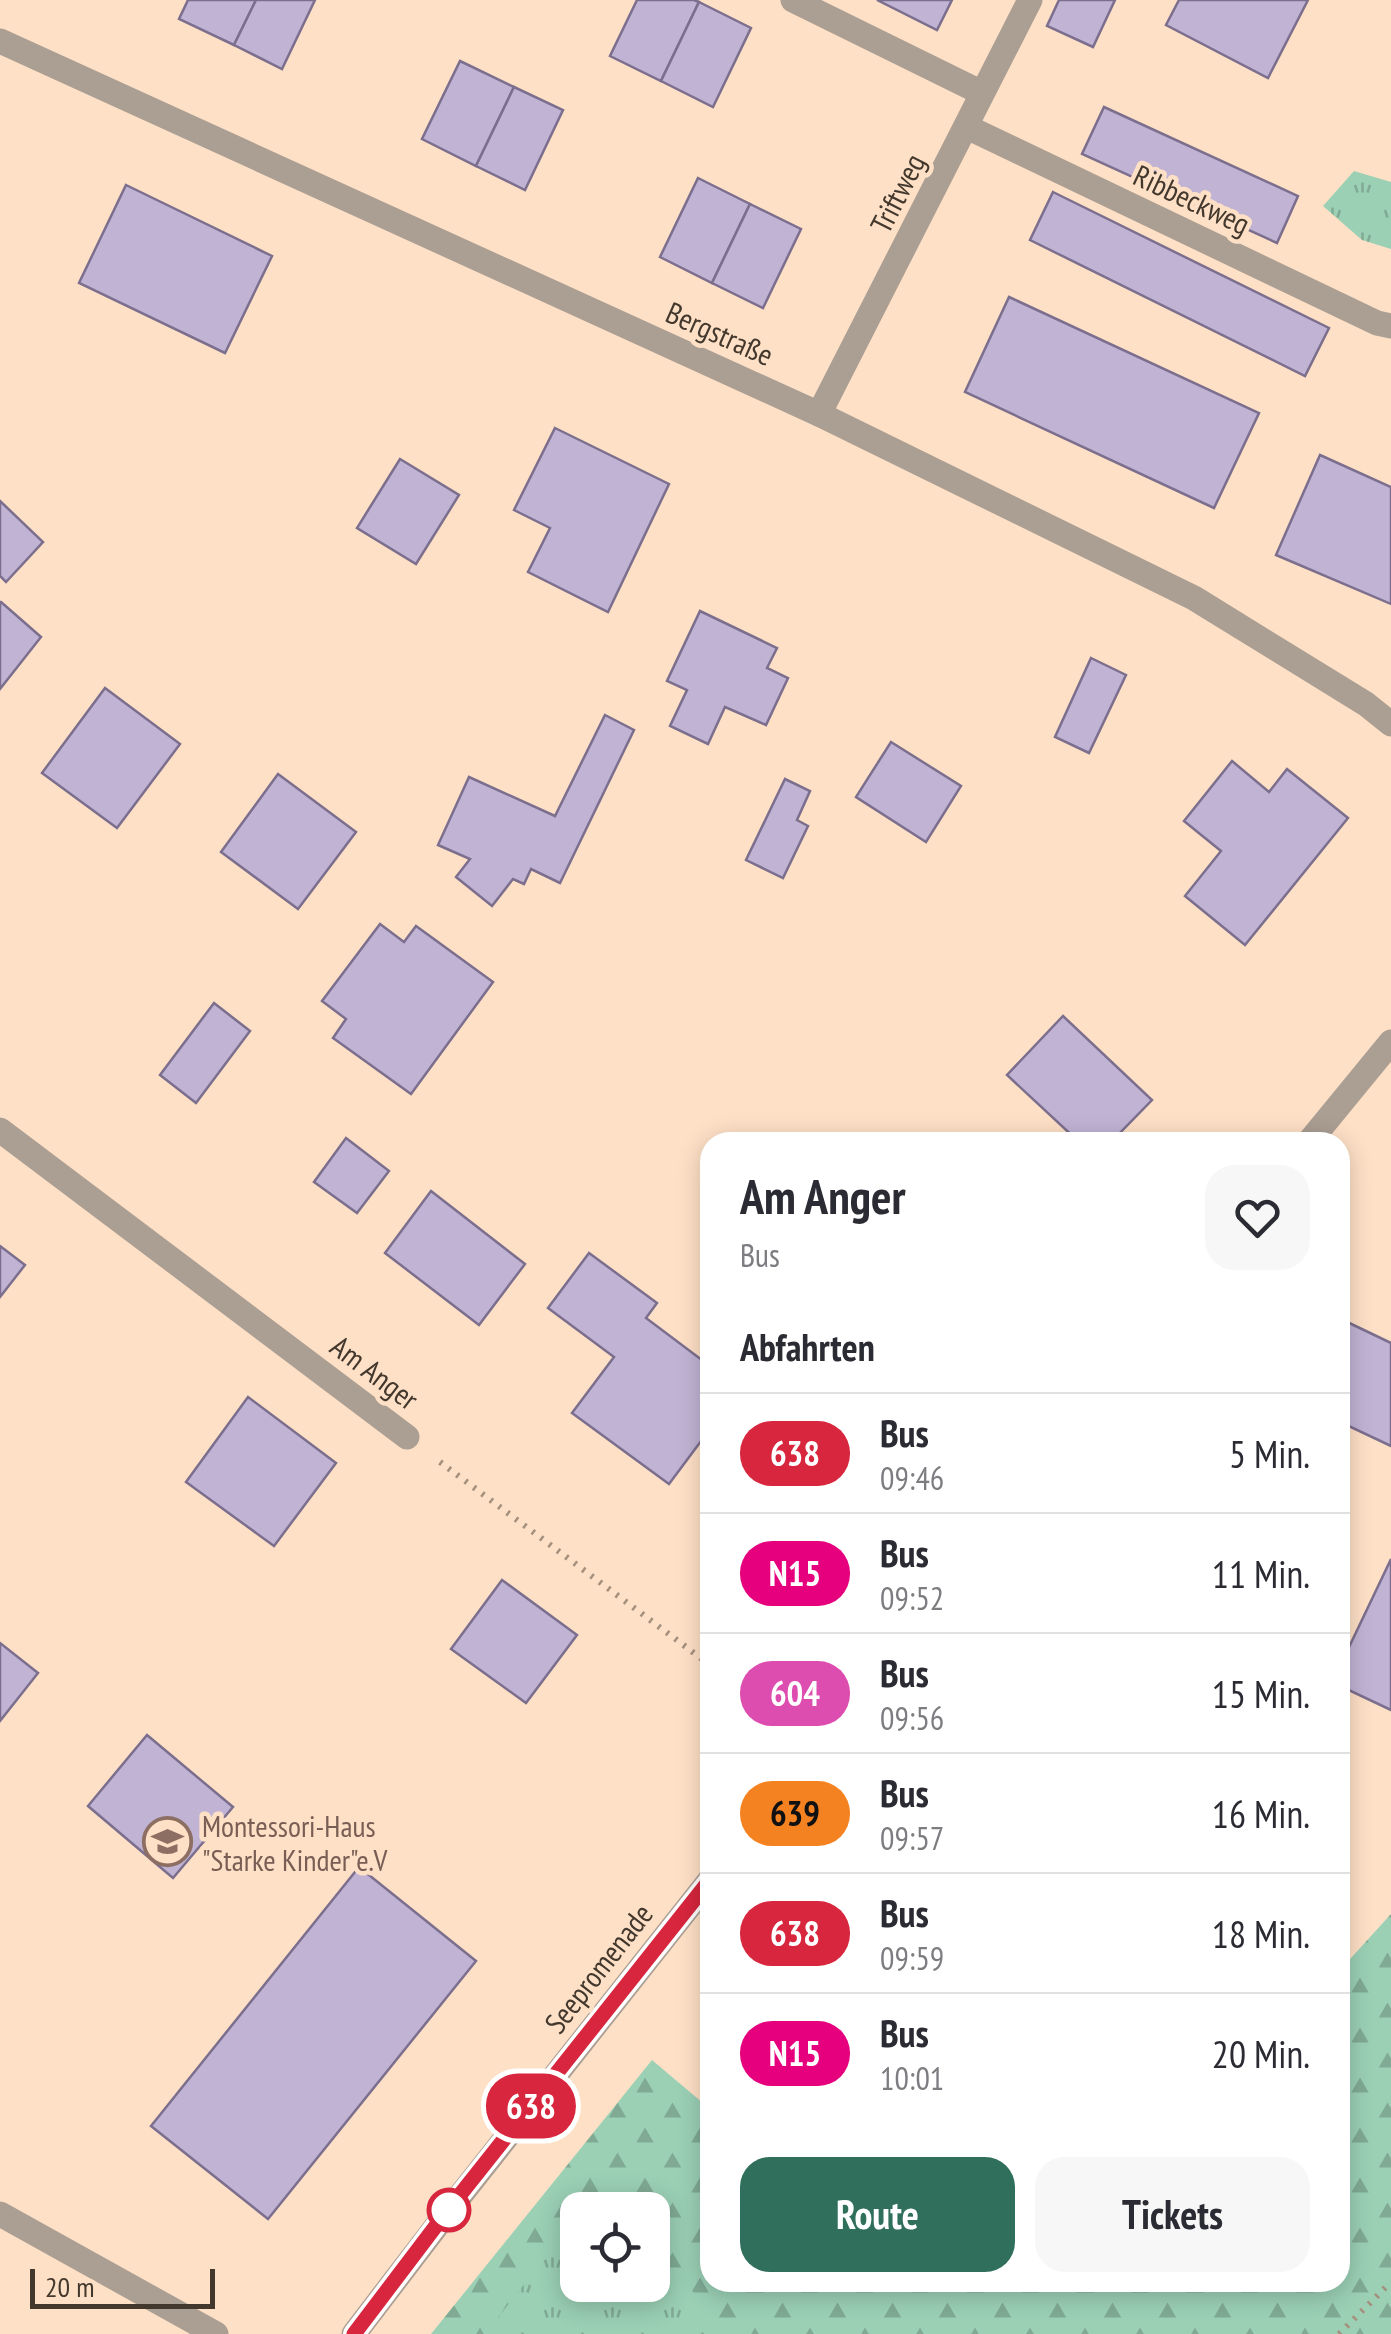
<!DOCTYPE html>
<html lang="de">
<meta charset="utf-8">
<style>
:root{--surface:#fff;--page:#f7f7f7;--text:#2b2b33;--muted:#7c7c81;--line:#e1e1e2;--accent:#306f5c}
body{margin:0;font-family:"PT Sans Narrow",sans-serif;background:var(--page);color:var(--text);height:100vh;display:flex;flex-direction:column;font-size:38px;white-space:nowrap}
*{box-sizing:border-box;margin:0}
p{font-size:32px;color:var(--muted)}
.icon{flex:none;width:55px;height:55px;fill:none;stroke:currentColor;stroke-width:2;stroke-linecap:round;stroke-linejoin:round}
.map{position:relative;flex:1;overflow:hidden}
.drawer{position:absolute;left:700px;top:1132px;width:650px;height:1160px;display:flex;flex-direction:column;background:var(--surface);border-radius:30px;box-shadow:0 5px 25px #0003}
.drawer>*{flex:none}
.badge{padding:0 20px;border-radius:32px;font-size:35px;line-height:65px}
.tools{position:absolute;left:560px;top:2192px;display:grid;gap:20px}
.tools a{display:grid;place-items:center;width:110px;height:110px;border-radius:20px;background:var(--surface);box-shadow:0 5px 25px #0003;font-size:50px}
.scale{position:absolute;left:30px;bottom:25px;width:185px;box-sizing:border-box;padding-left:10px;border:5px solid #43382d;border-top:0;font-size:28px;line-height:35px;white-space:nowrap;color:#43382d;-webkit-text-stroke:8px #fee0c6;paint-order:stroke}
.map>.badge{position:absolute;translate:-50% -50%;box-shadow:0 0 0 5px #fff}
h2{padding:0 40px;font-size:38px;line-height:90px}
.round{display:grid;place-items:center;flex:none;width:105px;height:105px;border-radius:30px;background:var(--page)}
.head{display:flex;align-items:center;justify-content:space-between;height:170px;padding:0 40px}
h1{font-size:48px;font-weight:700;line-height:75px}
.primary-button{display:flex;gap:20px;margin-top:auto;padding:20px 40px}
.primary-button a{flex:1;height:115px;border-radius:30px;background:var(--accent);color:#fff;font-size:40px;font-weight:700;line-height:115px;text-align:center}
.primary-button a+a{background:var(--page);color:var(--text)}
ul{padding:0;list-style:none}
li{display:flex;align-items:center;gap:30px;height:120px;padding:0 40px;border-top:2px solid var(--line)}
li div{flex:1}
li b{display:block;font-size:38px}
li em{font-style:normal}
li .badge{min-width:110px;font-weight:700;text-align:center}
.map>svg:first-child{display:block}
.forest{fill:url(#forest-firs);fill-rule:evenodd}
.park{fill:url(#park-tufts)}
.building{fill:#c1b3d4;stroke:#7c6f8e;stroke-width:2.5}
.lines{fill:none;stroke-linecap:round;stroke-linejoin:round}
.path{stroke:#a5907d;stroke-width:6;stroke-dasharray:2.5 8;stroke-linecap:butt}
.minor{stroke:#ab9e93;stroke-width:25}
.line-casing{stroke:#fff;stroke-width:22}
.line{stroke:#d7263d;stroke-width:15}
.stop-dot{fill:#fff;stroke:#d7263d;stroke-width:5}
.labels{text-anchor:middle;dominant-baseline:central;stroke-width:9;stroke-linejoin:round;paint-order:stroke}
.street-label{font-size:30px;fill:#43382d;stroke:#fee0c6}
.education-label{font-size:30px;fill:#785e54;stroke:#fee0c6;text-anchor:start}
</style>
<div class="map">
<svg width="1391" height="2334" viewBox="0 0 1391 2334">
<defs>
<pattern id="forest-firs" width="22" height="20" patternUnits="userSpaceOnUse" patternTransform="scale(2.5)"><rect width="22" height="20" fill="#9bd0b5"/><path d="M5 1l3.5 6h-7zM16 11l3.5 6h-7z" fill="#80aa94"/></pattern>
<pattern id="park-tufts" width="24" height="20" patternUnits="userSpaceOnUse" patternTransform="scale(2.5)"><rect width="24" height="20" fill="#9bd0b5"/><path d="M3 7l-1-3M5 7V3M7 7l1-3M15 17l-1-3M17 17v-4M19 17l1-3" fill="none" stroke="#80aa94"/></pattern>
</defs>
<rect width="100%" height="100%" fill="#fee0c6"/>
<path class="forest" d="M1391 1914V2334H431L652 2060 710 2109V2282H1340V1970ZM578 2210H652V2285H578Z"/>
<g class="park">
<polygon points="1354,171 1391,182 1391,249 1362,240 1323,206"/>
<polygon points="577,2217 578,2285 652,2285 653,2252 735,2334 485,2334"/>
</g>
<g class="building">
<polygon points="188,0 256,0 234,45 179,19"/>
<polygon points="256,0 315,0 282,69 234,45"/>
<polygon points="637,0 694,0 699,2 661,81 610,56"/>
<polygon points="877,0 952,0 937,30"/>
<polygon points="1059,0 1115,0 1093,47 1047,26"/>
<polygon points="1179,0 1308,0 1268,78 1166,25"/>
<polygon points="699,2 751,28 713,107 661,81"/>
<polygon points="460,61 514,87 476,166 422,139"/>
<polygon points="514,87 563,110 525,190 476,166"/>
<polygon points="1104,107 1298,196 1277,243 1082,154"/>
<polygon points="698,178 750,204 712,283 660,257"/>
<polygon points="126,185 272,256 225,353 79,283"/>
<polygon points="1053,192 1329,328 1305,376 1030,240"/>
<polygon points="750,204 801,229 763,308 712,283"/>
<polygon points="1009,297 1259,413 1214,508 965,392"/>
<polygon points="555,428 669,484 608,612 528,572 550,528 514,510"/>
<polygon points="1320,455 1391,487 1391,604 1276,555"/>
<polygon points="400,459 459,495 416,564 357,528"/>
<polygon points="0,501 43,542 6,582 0,576"/>
<polygon points="1,602 41,637 0,689 0,602"/>
<polygon points="700,611 777,648 767,668 788,678 766,725 725,707 708,744 670,726 687,690 667,681"/>
<polygon points="1091,658 1126,675 1089,753 1055,737"/>
<polygon points="105,688 180,744 117,828 42,773"/>
<polygon points="605,715 634,730 560,883 531,869 524,884 513,879 492,906 456,877 470,859 438,845 469,777 555,816"/>
<polygon points="891,742 961,786 926,842 856,797"/>
<polygon points="1232,761 1269,792 1287,769 1348,818 1245,945 1185,896 1221,851 1184,821"/>
<polygon points="278,774 356,832 298,909 221,852"/>
<polygon points="785,779 810,791 797,820 808,826 783,878 746,860"/>
<polygon points="380,924 404,942 416,926 493,982 411,1094 333,1038 346,1019 322,1001"/>
<polygon points="214,1003 250,1031 196,1103 160,1075"/>
<polygon points="1063,1016 1152,1100 1111,1142 1079,1142 1007,1075"/>
<polygon points="346,1138 389,1171 357,1213 314,1182"/>
<polygon points="431,1191 525,1264 479,1325 385,1253"/>
<polygon points="0,1246 25,1265 0,1297"/>
<polygon points="589,1253 657,1303 646,1318 710,1366 710,1429 669,1484 572,1413 614,1357 548,1308"/>
<polygon points="1343,1320 1391,1343 1391,1446 1340,1422 1340,1326"/>
<polygon points="248,1397 336,1463 274,1546 186,1482"/>
<polygon points="1391,1559 1391,1710 1340,1686 1340,1666"/>
<polygon points="502,1580 577,1635 526,1703 451,1649"/>
<polygon points="0,1643 38,1673 0,1721"/>
<polygon points="147,1735 233,1807 173,1878 88,1806"/>
<polygon points="359,1867 476,1961 268,2219 151,2126"/>
</g>
<g class="lines">
<g class="path">
<polyline points="440,1462 710,1665"/>
<polyline points="1339,2334 1391,2282"/>
</g>
<g class="minor">
<polyline points="793,0 982,93"/>
<polyline points="0,41 819,414 1194,598 1366,704 1391,724"/>
<polyline points="967,127 1377,323 1391,326"/>
<polyline points="819,414 1030,0"/>
<polyline points="0,1130 407,1437"/>
<polyline points="1309,1142 1391,1042"/>
<polyline points="0,2214 216,2334"/>
<polyline points="354,2334 449,2210 710,1880"/>
</g>
</g>
<g class="lines">
<defs>
<polyline id="line" points="354,2334 448,2210 710,1880"/>
</defs>
<use href="#line" class="line-casing"/>
<use href="#line" class="line"/>
</g>
<defs>
<symbol id="school-ring" viewBox="-11 -11 22 22"><circle r="9.5" fill="#fee0c6" stroke="#8d6e63" stroke-width="1.5"/><path d="M0-5L7-2L0 1L-7-2ZM-4 1L0 2.5L4 1V4Q0 6-4 4Z" fill="#8d6e63"/></symbol>
</defs>
<g fill-rule="evenodd">
<use href="#school-ring" x="140" y="1814" width="55" height="55"/>
</g>
<circle class="stop-dot" cx="449" cy="2210" r="20"/>
<g class="labels">
<g class="street-label">
<text transform="translate(897 193) rotate(-63)">Triftweg</text>
<text transform="translate(1192 199) rotate(25)">Ribbeckweg</text>
<text transform="translate(720 333) rotate(24)">Bergstraße</text>
<text transform="translate(375 1372) rotate(37)">Am Anger</text>
<text transform="translate(598 1968) rotate(-52)">Seepromenade</text>
</g>
<g class="education-label">
<text x="202" y="1825">Montessori-Haus<tspan x="202" dy="34">"Starke Kinder"e.V</tspan></text>
</g>
</g>
</svg>
<div class="tools">
<a><svg class="icon" aria-label="locate" viewBox="0 0 24 24"><circle cx="12" cy="12" r="6"/><path d="M12 2v4M12 18v4M2 12h4M18 12h4"/></svg></a>
</div>
<div class="scale">20 m</div>
<b class="badge" style="left:531px;top:2106px;background:#d7263d;color:#fff">638</b>
<section class="drawer">
<div class="head"><div><h1>Am Anger</h1><p>Bus</p></div><a class="round"><svg class="icon" aria-label="heart" viewBox="0 0 24 24"><path d="M12 20l-8-8c-3-5 5-10 8-4 3-6 11-1 8 4z"/></svg></a></div>
<h2>Abfahrten</h2>
<ul>
<li><span class="badge" style="background:#d7263d;color:#fff">638</span><div><b>Bus</b><p>09:46</p></div><em>5 Min.</em></li>
<li><span class="badge" style="background:#e6007e;color:#fff">N15</span><div><b>Bus</b><p>09:52</p></div><em>11 Min.</em></li>
<li><span class="badge" style="background:#dd4daf;color:#fff">604</span><div><b>Bus</b><p>09:56</p></div><em>15 Min.</em></li>
<li><span class="badge" style="background:#f58220;color:#111">639</span><div><b>Bus</b><p>09:57</p></div><em>16 Min.</em></li>
<li><span class="badge" style="background:#d7263d;color:#fff">638</span><div><b>Bus</b><p>09:59</p></div><em>18 Min.</em></li>
<li><span class="badge" style="background:#e6007e;color:#fff">N15</span><div><b>Bus</b><p>10:01</p></div><em>20 Min.</em></li>
</ul>
<div class="primary-button"><a>Route</a><a>Tickets</a></div>
</section>
</div>
